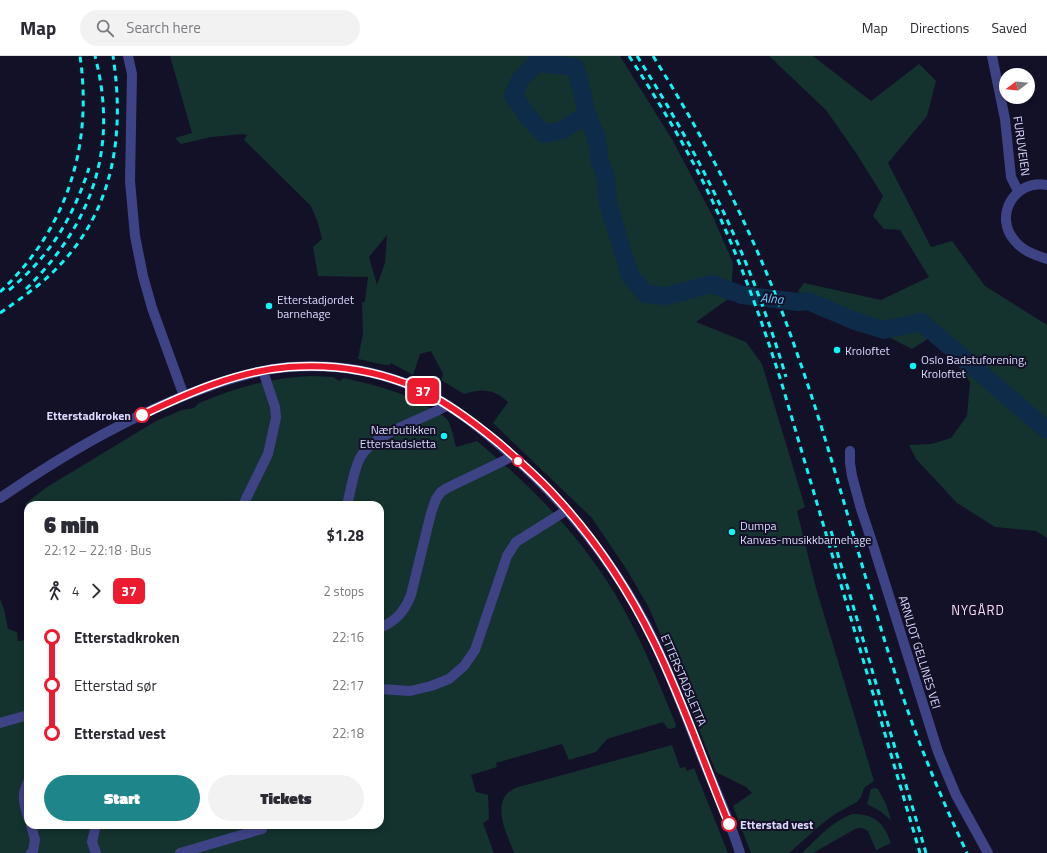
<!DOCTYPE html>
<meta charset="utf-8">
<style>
:root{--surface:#fff;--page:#f2f2f3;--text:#2b2b33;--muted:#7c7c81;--line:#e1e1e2;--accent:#1e868a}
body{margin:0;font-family:"Titillium Web",sans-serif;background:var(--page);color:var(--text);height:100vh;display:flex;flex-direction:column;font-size:15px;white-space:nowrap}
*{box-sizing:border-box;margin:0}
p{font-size:13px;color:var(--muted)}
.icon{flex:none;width:22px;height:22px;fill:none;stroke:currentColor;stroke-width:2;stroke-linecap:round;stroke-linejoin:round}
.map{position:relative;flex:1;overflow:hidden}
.side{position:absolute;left:24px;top:445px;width:360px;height:328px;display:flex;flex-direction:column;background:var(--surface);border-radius:12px;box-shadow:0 2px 6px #0003}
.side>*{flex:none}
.badge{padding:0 8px;border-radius:6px;font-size:14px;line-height:26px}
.needle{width:26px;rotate:254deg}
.fabs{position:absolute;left:999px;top:12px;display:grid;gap:8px}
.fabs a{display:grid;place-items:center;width:36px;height:36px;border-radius:50%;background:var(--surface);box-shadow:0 2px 6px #0003;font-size:20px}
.map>.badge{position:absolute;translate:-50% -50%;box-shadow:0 0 0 2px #fff}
.legs{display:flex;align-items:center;gap:6px;height:44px;padding:0 20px;font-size:13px}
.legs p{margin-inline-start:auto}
.summary{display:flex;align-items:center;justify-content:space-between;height:68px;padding:0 20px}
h1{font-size:22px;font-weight:800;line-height:30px}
.action{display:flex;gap:8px;margin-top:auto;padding:8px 20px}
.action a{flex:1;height:46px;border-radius:24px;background:var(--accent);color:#fff;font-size:16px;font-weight:800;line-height:46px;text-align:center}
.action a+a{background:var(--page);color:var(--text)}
ul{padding:0 20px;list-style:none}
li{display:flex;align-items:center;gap:14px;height:48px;font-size:15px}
li i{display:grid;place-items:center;width:6px;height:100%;margin:0 5px;background:currentColor}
li i::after{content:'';width:10px;height:10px;margin:-5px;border:3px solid;border-radius:50%;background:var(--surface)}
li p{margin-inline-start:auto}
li:first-child i{background:linear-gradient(#0000 50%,currentColor 0)}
li:last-child i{background:linear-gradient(currentColor 50%,#0000 0)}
header{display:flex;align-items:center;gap:24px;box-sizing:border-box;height:56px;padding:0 20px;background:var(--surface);border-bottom:1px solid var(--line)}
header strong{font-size:19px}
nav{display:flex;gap:22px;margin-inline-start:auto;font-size:14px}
.search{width:280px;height:36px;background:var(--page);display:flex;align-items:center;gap:10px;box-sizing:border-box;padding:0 14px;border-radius:22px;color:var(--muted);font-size:15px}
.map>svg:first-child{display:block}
.green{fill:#14322e;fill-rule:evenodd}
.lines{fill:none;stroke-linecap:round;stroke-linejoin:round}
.river{stroke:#0f2b4a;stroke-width:18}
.minor{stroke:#3e4385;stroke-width:10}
.rail{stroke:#0ef6f5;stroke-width:3;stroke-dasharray:6 5;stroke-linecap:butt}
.line-1-casing{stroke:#fff;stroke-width:9}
.line-1{stroke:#ed1b2f;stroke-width:6}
.poi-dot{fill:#0ef6f5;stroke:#131128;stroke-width:1.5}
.stop-1-dot{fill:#fff;stroke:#ed1b2f;stroke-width:2}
.labels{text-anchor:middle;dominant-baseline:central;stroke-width:4;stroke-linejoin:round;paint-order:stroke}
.street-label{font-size:12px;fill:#dbdafe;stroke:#131128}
.poi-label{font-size:12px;fill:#dbdafe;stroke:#131128;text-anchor:start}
.stop-label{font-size:12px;font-weight:bold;fill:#dbdafe;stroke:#131128;text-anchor:end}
.water-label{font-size:13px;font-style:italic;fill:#6cc7f9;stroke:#131128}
.neighbourhood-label{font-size:13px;letter-spacing:1px;fill:#fedcf5;stroke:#131128}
</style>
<header>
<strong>Map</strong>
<div class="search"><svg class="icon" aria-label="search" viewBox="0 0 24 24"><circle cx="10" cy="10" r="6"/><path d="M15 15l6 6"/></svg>Search here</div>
<nav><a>Map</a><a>Directions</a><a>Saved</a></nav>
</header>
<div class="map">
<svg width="1047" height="797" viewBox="0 0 1047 797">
<rect width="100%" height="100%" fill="#131128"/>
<g class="green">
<path d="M170 0H620L673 85 713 161 733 207 731 241 696 266 746 286 762 308 805 451 797 455 816 532 874 725 864 732 861 741 857 746 835 758 823 767 789 797H751L733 750 752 737 746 731 716 716 669 598 649 552 627 514 592 462 493 367 508 346C494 333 482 332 464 338L441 324 443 318 431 295 420 298 413 319 391 307 390 309H385L358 303 363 277 362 247 365 245 368 221 318 220 313 191 322 183 318 167 311 150 244 84 247 79 243 78 211 81 181 88 175 82 192 77ZM387 179 385 207 377 229 369 201Z"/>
<polygon points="769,0 813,0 871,45 919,8 936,25 927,60 888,107 931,191 952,185 985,230 1047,269 1047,482 1036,475 995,471 957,447 916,403 909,389 931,388 951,382 967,360 970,326 934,279 912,293 825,249 802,244 798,235 804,227 881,244 929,221 900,174 884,173 873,160 883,140 856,97 826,54"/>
<path d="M311 320 333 321 339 325 344 322C375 329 408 337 435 355 438 357 443 359 446 362 451 367 454 384 456 391L477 385C530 429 579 478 615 538 640 580 658 624 676 669L675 672 668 673 663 666 607 683 596 696 569 704 562 688 496 707 497 711 471 719 476 736 488 739 489 763 483 767 494 797H0V543L4 553 8 573 17 576 18 585 28 584V769H380V449H28V453L25 448 47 431 156 365 182 354 194 352 199 347C237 331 270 322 311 320Z"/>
<path d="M672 689 680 712 685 711 687 715 694 712 728 797H514C508 780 495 758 505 740 507 737 512 734 515 732Z"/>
<polygon points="875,732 878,733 886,748 891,764 880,755 867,748 871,733"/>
<path d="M853 758C875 758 884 767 891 787L876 794 868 775 862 772H857L813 797H802C817 783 833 764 853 758Z"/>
</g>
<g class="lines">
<g class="river">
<polyline points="537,0 538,7 521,22 513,39 529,62 544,78 563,74 587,58 596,80 600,105 606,123 608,147 630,220 646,238 666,240 712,228 742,239 798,246 808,245 855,265 884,274 921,266 1047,374"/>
<polyline points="538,7 568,10 576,12 587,58"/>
</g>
<g class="minor">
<polyline points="128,0 132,18 130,125 135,180 143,220 152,252 184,340"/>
<polyline points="992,0 1005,63 1011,121 1018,135"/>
<path d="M1047 129C1014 123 993 161 1015 185 1023 195 1035 199 1047 203"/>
<polyline points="850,395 850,407 852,420 861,453 874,492 938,696 956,739 988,797"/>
<path d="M0 442C66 397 134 357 210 330 236 321 263 313 290 311 330 308 370 313 407 328 443 343 473 366 502 391 561 441 608 498 645 567 666 608 683 652 700 696 713 729 729 762 740 797"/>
<polyline points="243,449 268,398 276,362 275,351 263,315"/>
<path d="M347 449C351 434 353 416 360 402 371 378 425 363 448 349"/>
<path d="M380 572C397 564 404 556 411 539L431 457 436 443 441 436 447 432 499 407 513 400"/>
<polyline points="380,633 410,635 431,630 449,623 464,610 475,594 507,500 516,486 567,454"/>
<polyline points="0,667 28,659"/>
<path d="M28 726C21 739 24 748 28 761"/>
<polyline points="31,769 35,784 33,795 31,797"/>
<polyline points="96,797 92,786 96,769"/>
<polyline points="180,797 262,773"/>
</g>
<g class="rail">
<path d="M629 0C659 46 687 92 711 142 739 201 761 262 781 325L920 797"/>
<path d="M637 0C702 102 752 205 786 321"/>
<path d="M653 0C713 95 763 196 799 303 838 414 865 530 903 641 921 694 943 746 967 797"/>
<path d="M26 233C92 168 119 92 95 0"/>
<path d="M9 234C50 200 73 162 89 112"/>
<path d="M0 236C67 173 93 90 80 0"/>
<path d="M0 257C20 243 41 229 57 212 114 154 125 78 113 0"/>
<polyline points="831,475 926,797"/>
</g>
</g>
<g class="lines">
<defs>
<path id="line-1" d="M142 359C188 337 238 315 289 311 329 308 368 313 405 327 440 341 471 364 500 388 519 405 538 421 555 440 595 483 628 533 654 586 683 645 704 708 729 768"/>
</defs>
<use href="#line-1" class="line-1-casing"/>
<use href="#line-1" class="line-1"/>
</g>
<g class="poi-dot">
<circle cx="269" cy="250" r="4"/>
<circle cx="837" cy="294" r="4"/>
<circle cx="913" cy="310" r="4"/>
<circle cx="444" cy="380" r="4"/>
<circle cx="732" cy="476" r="4"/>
</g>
<g class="stop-1-dot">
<circle cx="142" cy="359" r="7"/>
<circle cx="518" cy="405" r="5"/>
<circle cx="729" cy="768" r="7"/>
</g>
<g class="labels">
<g class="street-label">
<text transform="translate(1022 90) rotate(82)">FURUVEIEN</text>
<text transform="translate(920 596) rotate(73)">ARNLJOT GELLINES VEI</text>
<text transform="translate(684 624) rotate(67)">ETTERSTADSLETTA</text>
</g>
<g class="poi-label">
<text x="277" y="243">Etterstadjordet<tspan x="277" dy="14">barnehage</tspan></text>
<text x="845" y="294">Kroloftet</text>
<text x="921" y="303">Oslo Badstuforening,<tspan x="921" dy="14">Kroloftet</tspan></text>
<text x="436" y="373" text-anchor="end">Nærbutikken<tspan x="436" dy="14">Etterstadsletta</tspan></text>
<text x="740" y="469">Dumpa<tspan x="740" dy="14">Kanvas-musikkbarnehage</tspan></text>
</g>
<g class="stop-label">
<text x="131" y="359">Etterstadkroken</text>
<text x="740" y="768" text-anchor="start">Etterstad vest</text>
</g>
<g class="water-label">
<text transform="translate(772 242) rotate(5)">Alna</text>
</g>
<g class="neighbourhood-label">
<text x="978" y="554">NYGÅRD</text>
</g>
</g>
</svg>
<div class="fabs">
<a><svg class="needle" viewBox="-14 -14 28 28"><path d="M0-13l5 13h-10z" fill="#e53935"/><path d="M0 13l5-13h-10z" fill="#7c7c81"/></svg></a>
</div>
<b class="badge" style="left:423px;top:335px;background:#ed1b2f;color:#fff">37</b>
<section class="side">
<div class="summary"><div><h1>6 min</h1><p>22:12 – 22:18 · Bus</p></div><b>$1.28</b></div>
<div class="legs"><svg class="icon" aria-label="walk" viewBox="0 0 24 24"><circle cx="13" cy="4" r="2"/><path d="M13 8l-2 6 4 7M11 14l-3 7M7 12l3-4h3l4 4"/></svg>4<svg class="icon" aria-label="forward" viewBox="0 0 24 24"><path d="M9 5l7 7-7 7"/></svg><b class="badge" style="background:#ed1b2f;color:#fff">37</b><p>2 stops</p></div>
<ul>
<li><i style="color:#ed1b2f"></i><b>Etterstadkroken</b><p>22:16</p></li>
<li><i style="color:#ed1b2f"></i><span>Etterstad sør</span><p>22:17</p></li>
<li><i style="color:#ed1b2f"></i><b>Etterstad vest</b><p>22:18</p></li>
</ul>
<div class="action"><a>Start</a><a>Tickets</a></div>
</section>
</div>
